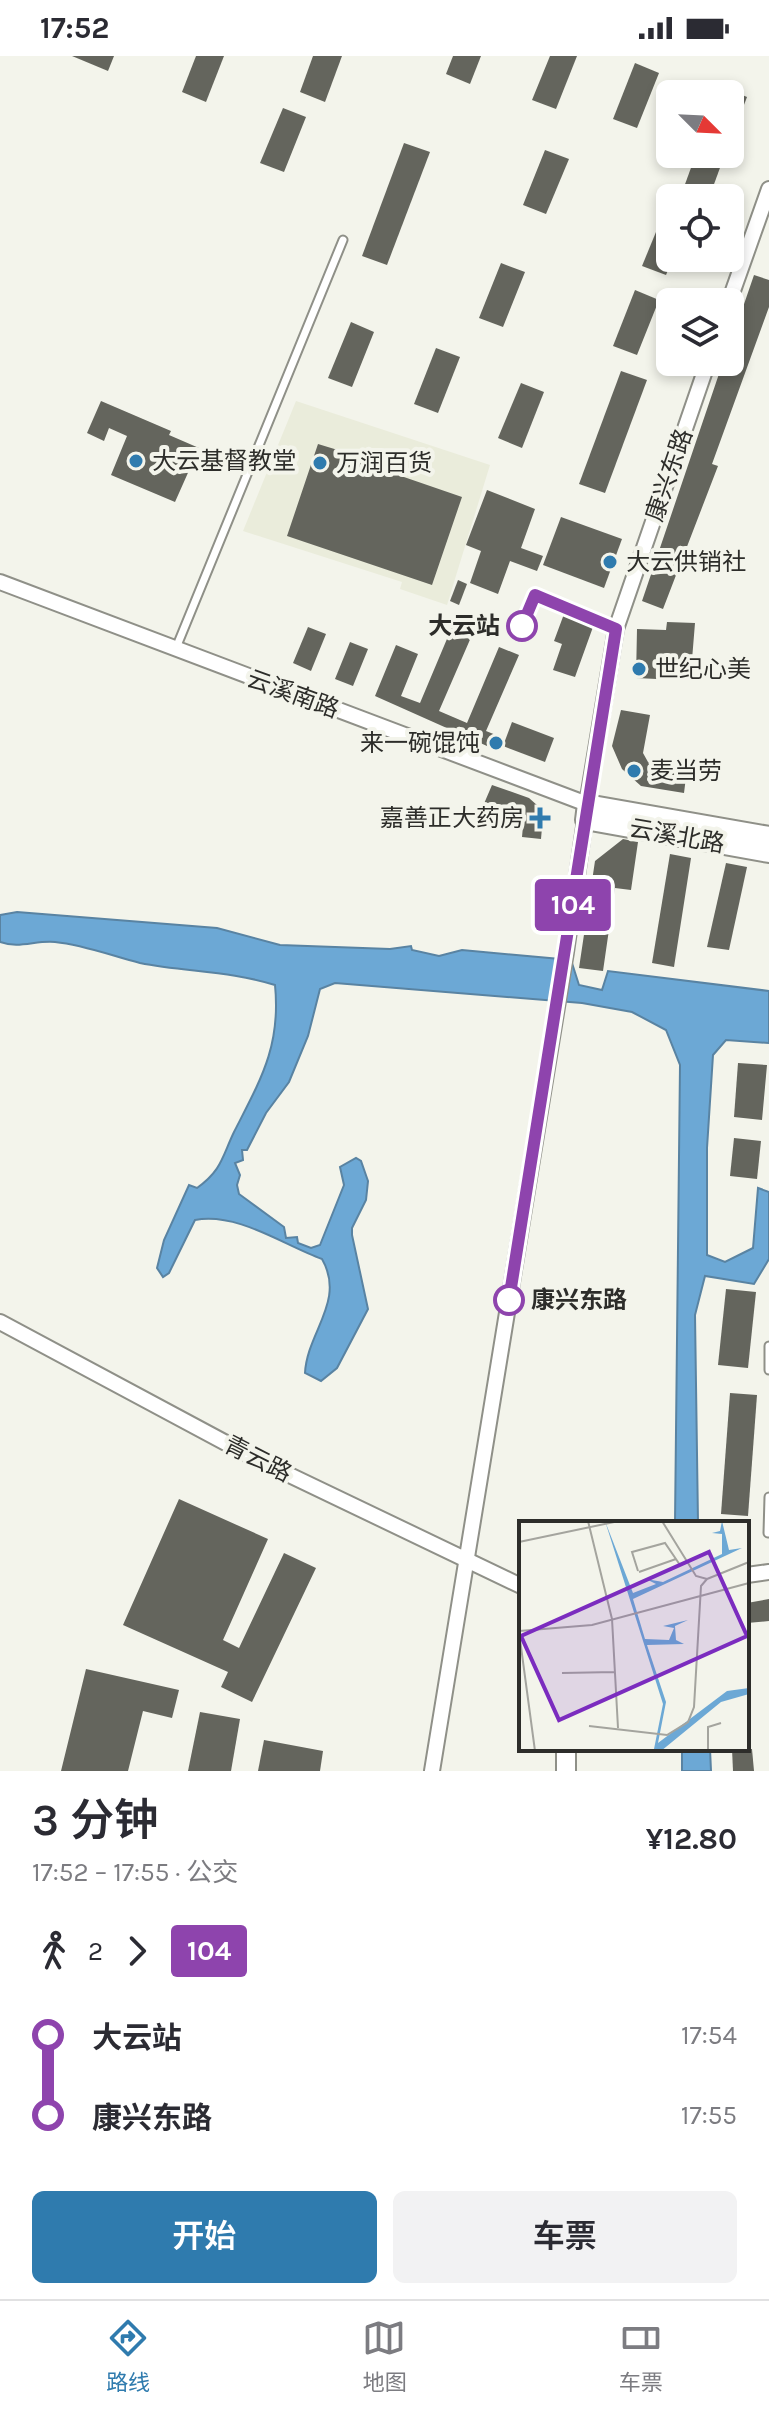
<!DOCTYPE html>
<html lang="zh">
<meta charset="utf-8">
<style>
:root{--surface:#fff;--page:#f2f2f3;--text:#2b2b33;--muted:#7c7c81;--line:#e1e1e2;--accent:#2f7bae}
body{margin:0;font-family:Karla,"Noto Sans SC",sans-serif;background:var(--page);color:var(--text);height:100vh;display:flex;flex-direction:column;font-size:30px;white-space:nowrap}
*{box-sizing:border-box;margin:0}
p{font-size:26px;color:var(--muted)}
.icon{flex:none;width:44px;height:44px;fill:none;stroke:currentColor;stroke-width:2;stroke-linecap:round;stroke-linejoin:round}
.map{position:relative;height:1715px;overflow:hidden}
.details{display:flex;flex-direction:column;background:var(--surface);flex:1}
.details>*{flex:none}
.badge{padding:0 16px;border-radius:6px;font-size:28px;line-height:52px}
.needle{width:52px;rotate:114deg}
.fabs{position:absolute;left:656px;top:24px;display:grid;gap:16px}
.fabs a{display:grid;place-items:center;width:88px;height:88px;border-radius:12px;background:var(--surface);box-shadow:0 4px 12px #0003;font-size:40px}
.map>.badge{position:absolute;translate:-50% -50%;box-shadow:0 0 0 4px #fff}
.legs{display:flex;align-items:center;gap:12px;height:88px;padding:0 32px;font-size:26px}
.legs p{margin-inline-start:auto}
.head{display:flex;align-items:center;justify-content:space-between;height:136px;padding:0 32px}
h1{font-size:44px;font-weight:600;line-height:60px}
.button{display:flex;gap:16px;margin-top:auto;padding:16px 32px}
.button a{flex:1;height:92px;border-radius:12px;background:var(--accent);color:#fff;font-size:32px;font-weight:600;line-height:92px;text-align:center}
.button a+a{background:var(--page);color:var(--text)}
ul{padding:0 32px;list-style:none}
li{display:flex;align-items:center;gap:28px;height:80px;font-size:30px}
li i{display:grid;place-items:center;width:12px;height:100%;margin:0 10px;background:currentColor}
li i::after{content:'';width:20px;height:20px;margin:-10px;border:6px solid;border-radius:50%;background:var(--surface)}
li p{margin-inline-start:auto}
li:first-child i{background:linear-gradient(#0000 50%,currentColor 0)}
li:last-child i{background:linear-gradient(currentColor 50%,#0000 0)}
.status{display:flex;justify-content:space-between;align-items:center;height:56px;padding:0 40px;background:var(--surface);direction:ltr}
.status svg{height:22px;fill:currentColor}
.tabs{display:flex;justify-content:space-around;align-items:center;height:112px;border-top:2px solid var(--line);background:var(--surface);font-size:22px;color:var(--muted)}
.tabs a{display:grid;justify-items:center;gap:4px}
.tabs .selected{color:var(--accent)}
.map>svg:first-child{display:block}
.built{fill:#eaecdb}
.water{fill:#6ca8d5;stroke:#5983a2;stroke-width:2}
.building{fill:#64655d}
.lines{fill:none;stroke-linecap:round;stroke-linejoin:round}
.service-casing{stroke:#8f9088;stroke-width:11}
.minor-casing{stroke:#8f9088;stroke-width:18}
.tertiary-casing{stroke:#8f9088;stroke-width:22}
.service{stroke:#fff;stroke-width:7}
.minor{stroke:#fff;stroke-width:14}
.tertiary{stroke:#fff;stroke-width:18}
.line-1-casing{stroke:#fff;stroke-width:18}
.line-1{stroke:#8e44ad;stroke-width:12}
.poi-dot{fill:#2f7bae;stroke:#f3f4eb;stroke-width:3}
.stop-1-dot{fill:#fff;stroke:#8e44ad;stroke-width:4}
.labels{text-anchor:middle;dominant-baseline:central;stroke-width:8;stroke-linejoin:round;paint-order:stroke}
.poi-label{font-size:24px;fill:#2d2d2a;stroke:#f3f4eb;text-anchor:start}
.street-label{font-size:24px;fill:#2d2d2a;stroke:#f3f4eb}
.stop-label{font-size:24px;font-weight:bold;fill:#2d2d2a;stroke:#f3f4eb;text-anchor:end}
.inset-road{fill:none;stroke:#a4a49e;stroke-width:2}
.view{fill:#7b2cbf;fill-opacity:0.15;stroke:#7b2cbf;stroke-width:4}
.inset-edge{fill:none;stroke:#2d2d2a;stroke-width:4}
</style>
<div class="status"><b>17:52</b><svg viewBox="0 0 49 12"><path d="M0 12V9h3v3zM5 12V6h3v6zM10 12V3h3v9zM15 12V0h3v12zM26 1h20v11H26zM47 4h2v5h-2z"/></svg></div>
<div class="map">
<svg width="769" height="1715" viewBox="0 0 769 1715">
<rect width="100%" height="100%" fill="#f3f4eb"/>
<polygon class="built" points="296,345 490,409 447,549 400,533 402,526 243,475"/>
<g class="water">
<path d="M17 856 217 872 280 889 390 893 411 890 412 894 439 900 462 894 571 904 579 929 602 934 608 915 769 935V987L726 984 713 999 707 1092V1199L725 1206 753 1192 758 1132 769 1136V1203L754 1228 705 1220 695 1259 698 1467H675L680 1009 666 974 632 956 582 947 335 927 320 933 308 980 289 1026 266 1057 247 1094H242L243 1104 235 1107 240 1119 237 1129 239 1138 284 1171 286 1182 297 1181 298 1187 311 1192 320 1189 344 1129 340 1111 356 1102 361 1105 368 1125 366 1144 352 1172V1179L368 1253 337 1312 321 1325 305 1317C307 1276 346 1245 322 1203 283 1189 238 1156 195 1164L169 1217 163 1221 157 1212 164 1184 189 1129 197 1132C222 1114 222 1101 234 1076 261 1023 281 990 275 929 231 915 185 916 140 907 112 900 85 889 55 886 36 884 19 893 0 886V859Z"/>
<polygon points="682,1693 710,1693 711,1715 682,1715"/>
</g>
<g class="building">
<polygon points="72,0 114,0 108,15"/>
<polygon points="196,0 224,0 206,46 182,36"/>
<polygon points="313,0 342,0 325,46 300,36"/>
<polygon points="453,0 481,0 470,28 446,18"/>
<polygon points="550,0 577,0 556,53 532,44"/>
<polygon points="635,7 659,17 637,72 613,63"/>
<polygon points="730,34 747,41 731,83 730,82"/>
<polygon points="283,52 306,61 284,116 260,107"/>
<polygon points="404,87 430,96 387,209 362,200"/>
<polygon points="545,94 569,103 546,158 523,149"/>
<polygon points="696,98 725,98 709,142 680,142"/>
<polygon points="670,142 673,202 666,219 642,210"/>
<polygon points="501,207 525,216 503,271 479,262"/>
<polygon points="754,219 769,224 769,251 712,408 718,410 663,553 642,545 723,306 730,306 730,289"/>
<polygon points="635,234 659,244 637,299 613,290"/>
<polygon points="351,266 374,276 352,331 328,322"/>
<polygon points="436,292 460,301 438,357 414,348"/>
<polygon points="621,315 647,324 605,437 579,428"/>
<polygon points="521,327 544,336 522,392 498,382"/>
<polygon points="101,345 171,375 169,379 199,392 175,446 111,419 127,380 109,372 104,385 87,377"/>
<polygon points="318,388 341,395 340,399 462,441 432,529 287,480"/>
<polygon points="487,434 535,453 521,492 543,500 537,515 510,505 498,538 470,527 481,495 466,489"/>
<polygon points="561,461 622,483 604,532 543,509"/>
<polygon points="458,524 467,528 459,549 450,545"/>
<polygon points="564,558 593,571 575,621 553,614 562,588 554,585"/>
<polygon points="667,566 695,567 691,616 658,614 657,623 636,622 637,573 666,574"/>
<polygon points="308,571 326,578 311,615 293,607"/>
<polygon points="452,571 472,579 439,655 467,667 499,591 519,599 486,675 501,681 496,694 375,640 396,589 418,598 401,640 420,647"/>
<polygon points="350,586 368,593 353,630 335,623"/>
<polygon points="621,654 650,659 643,697 648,706 687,713 684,737 641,730 622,713 612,690"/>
<polygon points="512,666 554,682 545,706 503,690"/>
<polygon points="492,729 529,742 538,750 543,760 541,783 522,781 523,770 518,764 483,750"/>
<polygon points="623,783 638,786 631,834 615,832 603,915 579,912 595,805"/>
<polygon points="670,798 691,802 674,911 652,907"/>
<polygon points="726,807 747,811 729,894 707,891"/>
<polygon points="738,1007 767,1009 762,1064 734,1061"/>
<polygon points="734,1082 761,1085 757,1123 730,1120"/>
<polygon points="726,1233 756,1236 748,1312 718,1309"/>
<polygon points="730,1337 757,1339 748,1460 721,1458"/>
<polygon points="179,1443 268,1483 223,1584 239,1592 284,1497 316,1512 252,1646 221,1631 228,1616 123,1569"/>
<polygon points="769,1543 769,1565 747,1567 747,1547"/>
<polygon points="86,1613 179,1634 172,1662 143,1655 128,1715 61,1715"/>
<polygon points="200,1656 240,1663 231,1715 188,1715"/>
<polygon points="264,1684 323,1695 320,1715 258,1715"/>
<polygon points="732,1693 752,1693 754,1715 733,1715"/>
</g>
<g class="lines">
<defs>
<g id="service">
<polyline points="522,570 535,539 616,573"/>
<polyline points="176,592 343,184"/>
<polyline points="769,1290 769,1314"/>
<polyline points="768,1477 769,1441"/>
</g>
<g id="minor">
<polyline points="729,246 769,133"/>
<polyline points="0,526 587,748 616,573 708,306"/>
<polyline points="0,1266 254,1402 521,1530"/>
<polyline points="747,1519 769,1516"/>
<polyline points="432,1715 566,896 585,764"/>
</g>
<g id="tertiary">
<polyline points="769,780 587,748 585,764 769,797"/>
<polyline points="566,1715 566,1693"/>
</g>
</defs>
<use href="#service" class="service-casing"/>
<use href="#minor" class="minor-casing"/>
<use href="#tertiary" class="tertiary-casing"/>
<use href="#service" class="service"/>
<use href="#minor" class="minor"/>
<use href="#tertiary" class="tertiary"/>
</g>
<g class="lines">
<defs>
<polyline id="line-1" points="509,1244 616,573 535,539 522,570"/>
</defs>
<use href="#line-1" class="line-1-casing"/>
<use href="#line-1" class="line-1"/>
</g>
<g class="poi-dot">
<circle cx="136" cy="405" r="8"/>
<circle cx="320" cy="407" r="8"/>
<circle cx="610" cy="506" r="8"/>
<circle cx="639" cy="613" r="8"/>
<circle cx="496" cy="687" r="8"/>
<circle cx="634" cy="715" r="8"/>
<path d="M536 750h8v8h8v8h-8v8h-8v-8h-8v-8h8z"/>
</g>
<g class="stop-1-dot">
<circle cx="522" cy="570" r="14"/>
<circle cx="509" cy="1244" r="14"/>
</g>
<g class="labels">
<g class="poi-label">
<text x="152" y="405">大云基督教堂</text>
<text x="336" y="407">万润百货</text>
<text x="626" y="506">大云供销社</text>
<text x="655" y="613">世纪心美</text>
<text x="480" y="687" text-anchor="end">来一碗馄饨</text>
<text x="650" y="715">麦当劳</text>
<text x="524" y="762" text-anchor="end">嘉善正大药房</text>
</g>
<g class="street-label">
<text transform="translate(669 419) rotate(-71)">康兴东路</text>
<text transform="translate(293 638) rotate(20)">云溪南路</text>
<text transform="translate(677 780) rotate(10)">云溪北路</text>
<text transform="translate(258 1403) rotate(27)">青云路</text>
</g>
<g class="stop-label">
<text x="500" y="570">大云站</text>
<text x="531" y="1244" text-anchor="start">康兴东路</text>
</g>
</g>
<g transform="translate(519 1465)">
<rect width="230" height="230" fill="#f3f4eb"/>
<path d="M86 0 114 72 137 63 127 58 144 61 203 33V13L193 12 201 10 203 0 210 29 223 27 114 78 126 118 150 119 155 107 144 105 169 99 156 105 157 119 165 123 128 124 147 181 139 222 208 170 230 167V173L202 181 142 230H109L135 228 144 183Z" fill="#6ca8d5"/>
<path class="inset-road" d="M69 0 93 98 99 207M143 0 177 55 188 58M0 21 100 0M119 50 113 31 146 22 161 44M120 51 157 38M188 58 230 41M0 110 73 104 230 62M0 111 16 230M43 152 96 151M70 205 148 214 169 201 175 186 182 65 188 58M189 230V206L202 202"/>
<path class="view" d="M190 31 228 115 40 199 2 115Z"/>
<rect width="230" height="230" class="inset-edge"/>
</g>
</svg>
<div class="fabs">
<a><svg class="needle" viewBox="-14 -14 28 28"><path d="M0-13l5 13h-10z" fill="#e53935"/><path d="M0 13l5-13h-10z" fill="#7c7c81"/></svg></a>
<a><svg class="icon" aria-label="locate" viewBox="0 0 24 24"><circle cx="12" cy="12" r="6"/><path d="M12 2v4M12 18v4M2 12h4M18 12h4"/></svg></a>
<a><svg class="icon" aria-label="layers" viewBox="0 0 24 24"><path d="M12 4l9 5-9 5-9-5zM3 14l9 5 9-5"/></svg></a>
</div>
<b class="badge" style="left:573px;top:849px;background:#8e44ad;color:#fff">104</b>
</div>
<section class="details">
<div class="head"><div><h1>3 分钟</h1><p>17:52 – 17:55 · 公交</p></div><b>¥12.80</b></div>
<div class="legs"><svg class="icon" aria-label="walk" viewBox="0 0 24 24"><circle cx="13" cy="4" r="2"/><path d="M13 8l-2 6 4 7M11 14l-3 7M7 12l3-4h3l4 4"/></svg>2<svg class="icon" aria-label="forward" viewBox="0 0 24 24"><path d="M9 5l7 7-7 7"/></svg><b class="badge" style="background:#8e44ad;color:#fff">104</b></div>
<ul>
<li><i style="color:#8e44ad"></i><b>大云站</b><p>17:54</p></li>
<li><i style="color:#8e44ad"></i><b>康兴东路</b><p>17:55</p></li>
</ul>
<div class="button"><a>开始</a><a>车票</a></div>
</section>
<nav class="tabs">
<a class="selected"><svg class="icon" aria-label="directions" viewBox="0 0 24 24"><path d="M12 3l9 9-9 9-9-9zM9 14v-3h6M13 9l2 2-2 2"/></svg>路线</a>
<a><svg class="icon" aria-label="map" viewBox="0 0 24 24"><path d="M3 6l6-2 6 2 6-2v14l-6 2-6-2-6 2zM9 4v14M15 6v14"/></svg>地图</a>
<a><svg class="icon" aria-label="tickets" viewBox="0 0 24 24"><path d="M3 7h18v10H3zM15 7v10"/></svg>车票</a>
</nav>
